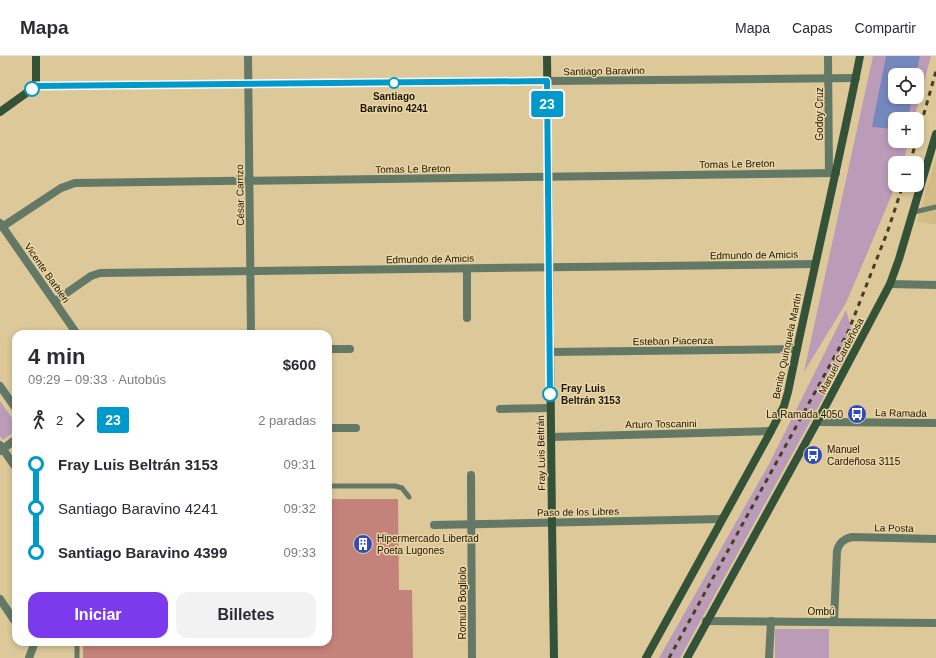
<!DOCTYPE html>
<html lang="es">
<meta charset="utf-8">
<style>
:root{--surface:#fff;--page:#f2f2f3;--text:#2b2b33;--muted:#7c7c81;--line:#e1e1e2;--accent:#7c3aed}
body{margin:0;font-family:Helvetica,sans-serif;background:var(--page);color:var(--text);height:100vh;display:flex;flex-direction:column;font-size:15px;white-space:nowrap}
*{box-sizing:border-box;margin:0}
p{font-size:13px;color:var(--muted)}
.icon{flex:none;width:22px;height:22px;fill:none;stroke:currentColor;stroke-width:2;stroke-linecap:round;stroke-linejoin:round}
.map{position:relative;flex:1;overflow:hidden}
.details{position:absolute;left:12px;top:274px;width:320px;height:316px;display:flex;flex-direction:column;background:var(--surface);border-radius:12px;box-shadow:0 2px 6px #0003}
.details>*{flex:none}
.badge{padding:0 8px;border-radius:3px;font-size:14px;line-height:26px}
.buttons{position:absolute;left:888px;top:12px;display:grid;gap:8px}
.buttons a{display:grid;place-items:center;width:36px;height:36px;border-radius:8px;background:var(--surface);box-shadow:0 2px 6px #0003;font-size:20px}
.map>.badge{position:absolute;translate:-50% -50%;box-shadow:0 0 0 2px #fff}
.legs{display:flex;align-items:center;gap:6px;height:44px;padding:0 16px;font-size:13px}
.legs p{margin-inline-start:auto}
.overview{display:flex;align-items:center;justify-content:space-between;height:68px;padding:0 16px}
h1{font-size:22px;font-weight:700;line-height:30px}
.cta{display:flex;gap:8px;margin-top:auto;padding:8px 16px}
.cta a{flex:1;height:46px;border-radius:12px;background:var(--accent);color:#fff;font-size:16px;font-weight:700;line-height:46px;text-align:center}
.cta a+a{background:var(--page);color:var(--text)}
ul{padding:0 16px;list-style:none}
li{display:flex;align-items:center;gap:14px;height:44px;font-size:15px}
li i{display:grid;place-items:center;width:6px;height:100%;margin:0 5px;background:currentColor}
li i::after{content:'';width:10px;height:10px;margin:-5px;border:3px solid;border-radius:50%;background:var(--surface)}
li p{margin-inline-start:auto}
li:first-child i{background:linear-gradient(#0000 50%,currentColor 0)}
li:last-child i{background:linear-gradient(currentColor 50%,#0000 0)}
header{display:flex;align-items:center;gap:24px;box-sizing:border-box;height:56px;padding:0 20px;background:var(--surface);border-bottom:1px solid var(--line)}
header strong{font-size:19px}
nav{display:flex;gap:22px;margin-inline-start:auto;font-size:14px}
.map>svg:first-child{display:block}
.built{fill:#d2bb84}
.green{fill:#ba9bb8;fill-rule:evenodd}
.water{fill:#7588bd}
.building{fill:#c4837a}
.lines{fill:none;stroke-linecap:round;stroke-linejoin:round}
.service{stroke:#647866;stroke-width:5}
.minor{stroke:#647866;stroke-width:8}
.secondary{stroke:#335238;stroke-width:8}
.rail{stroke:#483e26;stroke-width:3;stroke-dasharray:5 5;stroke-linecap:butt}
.line-1-casing{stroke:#fff;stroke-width:9}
.line-1{stroke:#0099cb;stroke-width:6}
.stop-1-dot{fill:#fff;stroke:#0099cb;stroke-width:2}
.labels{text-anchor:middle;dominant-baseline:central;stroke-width:3;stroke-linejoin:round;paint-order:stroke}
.street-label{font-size:10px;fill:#1d1604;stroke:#e9d5a5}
.stop-label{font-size:10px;font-weight:bold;fill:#1d1604;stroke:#e9d5a5}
.poi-label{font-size:10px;fill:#1d1604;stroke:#e9d5a5;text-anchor:start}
</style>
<header>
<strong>Mapa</strong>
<nav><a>Mapa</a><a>Capas</a><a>Compartir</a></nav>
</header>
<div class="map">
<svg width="936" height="602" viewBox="0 0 936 602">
<rect width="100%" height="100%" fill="#dcc899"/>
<polygon class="built" points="936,101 936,168 917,166"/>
<g class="green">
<path d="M873 0H931L914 63H895V85H909L903 107H895V129H896L846 247 804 316ZM895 19H917V41H895Z"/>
<polygon points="846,254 855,284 680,602 659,602 769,408"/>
<polygon points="0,345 16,368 16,374 3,384 0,380"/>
<rect x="775" y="573" width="54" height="29"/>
</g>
<polygon class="water" points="886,0 920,0 916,19 895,19 895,41 912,41 908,63 895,63 895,73 872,71"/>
<polygon class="building" points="328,443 398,443 399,534 412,534 413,602 83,602 83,586 328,586"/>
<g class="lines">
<g class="service">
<polyline points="914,156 936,151"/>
<polyline points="328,430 395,430 402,432 409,441"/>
<polyline points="77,586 77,602"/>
</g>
<g class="minor">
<polyline points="248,0 251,278"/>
<polyline points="828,0 829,117"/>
<polyline points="547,25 856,22"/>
<polyline points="0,167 77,278"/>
<polyline points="2,171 61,132 75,127 836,117"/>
<polyline points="467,213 467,262"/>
<polyline points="890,228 936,229"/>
<polyline points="55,245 91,220 100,217 815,208"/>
<polyline points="328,293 350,293"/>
<polyline points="550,296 797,293"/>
<polyline points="0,330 16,353"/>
<polyline points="500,353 550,352"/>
<polyline points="817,366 936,367"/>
<polyline points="328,372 356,372"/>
<polyline points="551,381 771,375"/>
<polyline points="0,389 16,412"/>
<polyline points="0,395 16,383"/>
<polyline points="471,419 472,602"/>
<polyline points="434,469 722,463"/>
<polyline points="0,543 16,567"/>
<polyline points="706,565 936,567"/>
<path d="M834 565 837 495C839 487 843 483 852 481L936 483"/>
<polyline points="29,602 35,586"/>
<polyline points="769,602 771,565"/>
</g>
<g class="secondary">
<polyline points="36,0 36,30"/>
<polyline points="547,0 552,467 554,602"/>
<polyline points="0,56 36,30 547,25"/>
<path d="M646 602 771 375 784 350 788 336C811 223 838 112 860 0"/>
<polyline points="687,602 817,366 890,228 899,203 936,78"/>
</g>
<g class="rail">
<polyline points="910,107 936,15"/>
<polyline points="669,602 848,276 887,177 903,129"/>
</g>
</g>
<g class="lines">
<defs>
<polyline id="line-1" points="32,33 36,30 547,25 550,338"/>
</defs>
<use href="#line-1" class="line-1-casing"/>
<use href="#line-1" class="line-1"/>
</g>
<defs>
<symbol id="bus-disc" viewBox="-11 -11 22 22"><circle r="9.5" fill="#304bbc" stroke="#e9d5a5"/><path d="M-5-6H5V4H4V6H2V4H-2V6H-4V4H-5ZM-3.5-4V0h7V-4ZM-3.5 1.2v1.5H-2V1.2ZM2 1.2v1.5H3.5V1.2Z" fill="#fff"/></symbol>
<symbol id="building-disc" viewBox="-11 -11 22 22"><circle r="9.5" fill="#304bbc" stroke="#e9d5a5"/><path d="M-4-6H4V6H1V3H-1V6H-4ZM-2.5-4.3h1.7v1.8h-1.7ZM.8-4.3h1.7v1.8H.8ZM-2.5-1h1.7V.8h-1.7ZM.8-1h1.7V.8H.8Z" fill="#fff"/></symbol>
</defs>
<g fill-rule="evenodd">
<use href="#bus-disc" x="846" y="347" width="22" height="22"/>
<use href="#bus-disc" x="802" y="388" width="22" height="22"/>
<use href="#building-disc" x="352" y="477" width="22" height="22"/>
</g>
<g class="stop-1-dot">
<circle cx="394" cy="27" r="5"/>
<circle cx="32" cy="33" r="7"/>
<circle cx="550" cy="338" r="7"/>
</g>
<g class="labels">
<g class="street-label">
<text transform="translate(604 15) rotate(-1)">Santiago Baravino</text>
<text transform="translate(819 58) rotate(-90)">Godoy Cruz</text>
<text transform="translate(737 108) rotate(-1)">Tomas Le Breton</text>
<text transform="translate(413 113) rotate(-1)">Tomas Le Breton</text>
<text transform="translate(240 139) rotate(-91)">César Carrizo</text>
<text transform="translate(754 199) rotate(-1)">Edmundo de Amicis</text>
<text transform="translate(430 203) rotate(-1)">Edmundo de Amicis</text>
<text transform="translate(47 217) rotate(55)">Vicente Barbieri</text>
<text transform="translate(673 285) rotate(-1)">Esteban Piacenza</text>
<text transform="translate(787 290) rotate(-78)">Benito Quinquela Martín</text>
<text transform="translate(841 300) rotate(-62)">Manuel Cardeñosa</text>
<text transform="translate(901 357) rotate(1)">La Ramada</text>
<text transform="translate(661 368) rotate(-1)">Arturo Toscanini</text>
<text transform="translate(541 397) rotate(-91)">Fray Luis Beltrán</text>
<text transform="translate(578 456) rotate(-1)">Paso de los Libres</text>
<text transform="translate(894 472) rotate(1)">La Posta</text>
<text transform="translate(462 547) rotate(-90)">Romulo Bogliolo</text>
<text x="821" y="555">Ombú</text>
</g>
<g class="stop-label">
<text x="394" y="40">Santiago<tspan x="394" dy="12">Baravino 4241</tspan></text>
<text x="561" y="332" text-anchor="start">Fray Luis<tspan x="561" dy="12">Beltrán 3153</tspan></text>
</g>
<g class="poi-label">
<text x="843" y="358" text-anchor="end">La Ramada 4050</text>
<text x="827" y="393">Manuel<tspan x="827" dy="12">Cardeñosa 3115</tspan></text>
<text x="377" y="482">Hipermercado Libertad<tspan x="377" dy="12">Poeta Lugones</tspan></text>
</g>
</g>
</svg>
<div class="buttons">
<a><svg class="icon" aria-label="locate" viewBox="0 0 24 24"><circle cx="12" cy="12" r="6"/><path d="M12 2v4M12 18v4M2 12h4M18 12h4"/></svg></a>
<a>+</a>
<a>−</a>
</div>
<b class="badge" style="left:547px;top:48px;background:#0099cb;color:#fff">23</b>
<section class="details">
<div class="overview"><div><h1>4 min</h1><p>09:29 – 09:33 · Autobús</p></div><b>$600</b></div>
<div class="legs"><svg class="icon" aria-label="walk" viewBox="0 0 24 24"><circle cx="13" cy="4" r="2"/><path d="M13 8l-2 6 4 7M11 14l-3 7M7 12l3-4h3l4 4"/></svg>2<svg class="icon" aria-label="forward" viewBox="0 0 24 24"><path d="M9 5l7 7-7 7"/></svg><b class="badge" style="background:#0099cb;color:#fff">23</b><p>2 paradas</p></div>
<ul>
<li><i style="color:#0099cb"></i><b>Fray Luis Beltrán 3153</b><p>09:31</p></li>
<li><i style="color:#0099cb"></i><span>Santiago Baravino 4241</span><p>09:32</p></li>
<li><i style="color:#0099cb"></i><b>Santiago Baravino 4399</b><p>09:33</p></li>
</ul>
<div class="cta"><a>Iniciar</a><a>Billetes</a></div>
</section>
</div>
